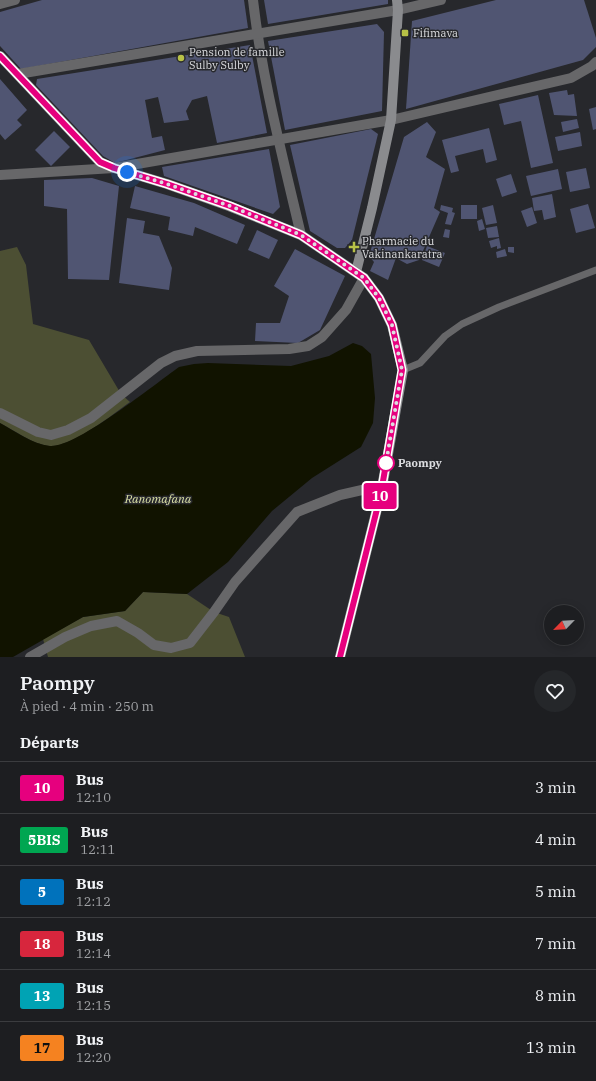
<!DOCTYPE html>
<html lang="fr">
<meta charset="utf-8">
<style>
:root{--surface:#1d1e21;--page:#25272a;--text:#f1f3f6;--muted:#a0a2a5;--line:#3b3c3f}
body{margin:0;font-family:"IBM Plex Serif",serif;background:var(--page);color:var(--text);height:100vh;display:flex;flex-direction:column;font-size:15px;white-space:nowrap}
*{box-sizing:border-box;margin:0}
p{font-size:13px;color:var(--muted)}
.icon{flex:none;width:22px;height:22px;fill:none;stroke:currentColor;stroke-width:2;stroke-linecap:round;stroke-linejoin:round}
.map{position:relative;height:657px;overflow:hidden}
.details{display:flex;flex-direction:column;background:var(--surface);flex:1}
.details>*{flex:none}
.badge{padding:0 8px;border-radius:3px;font-size:14px;line-height:26px}
.needle{width:26px;rotate:245deg}
.controls{position:absolute;left:544px;top:605px;display:grid;gap:8px}
.controls a{display:grid;place-items:center;width:40px;height:40px;border-radius:50%;background:var(--surface);box-shadow:0 2px 10px #0003,0 0 0 1px var(--line);font-size:20px}
.you{position:absolute;width:20px;height:20px;margin:-10px;border:3px solid #fff;border-radius:50%;background:#1a73e8;box-shadow:0 0 0 6px #1a73e833}
.map>.badge{position:absolute;translate:-50% -50%;box-shadow:0 0 0 2px #fff}
h2{padding:0 20px;font-size:15px;line-height:36px}
.round{display:grid;place-items:center;flex:none;width:42px;height:42px;border-radius:21px;background:var(--page)}
.summary{display:flex;align-items:center;justify-content:space-between;height:68px;padding:0 20px}
h1{font-size:19px;font-weight:600;line-height:30px}
ul{padding:0;list-style:none}
li{display:flex;align-items:center;gap:12px;height:52px;padding:0 20px;border-top:1px solid var(--line)}
li div{flex:1}
li b{display:block;font-size:15px}
li em{font-style:normal}
li .badge{min-width:44px;font-weight:700;text-align:center}
.map>svg:first-child{display:block}
.green{fill:#4c4f33}
.water{fill:#111300}
.building{fill:#505572}
.lines{fill:none;stroke-linecap:round;stroke-linejoin:round}
.lane{stroke:#676769;stroke-width:7}
.street{stroke:#676769;stroke-width:10}
.secondary{stroke:#8a8b8e;stroke-width:10}
.line-casing{stroke:#fff;stroke-width:9}
.line{stroke:#e6007e;stroke-width:6}
.walk{stroke:#dcdde0;stroke-width:4;stroke-dasharray:0 7.2}
.poi-dot{fill:#b8c147;stroke:#27282c;stroke-width:1.5}
.stop-dot{fill:#fff;stroke:#e6007e;stroke-width:2}
.labels{text-anchor:middle;dominant-baseline:central;stroke-width:3;stroke-linejoin:round;paint-order:stroke}
.poi-label{font-size:11px;fill:#dcdde0;stroke:#27282c;text-anchor:start}
.stop-label{font-size:11px;font-weight:bold;fill:#dcdde0;stroke:#27282c;text-anchor:start}
.water-label{font-size:12px;font-style:italic;fill:#d9dfa5;stroke:#27282c}
</style>
<div class="map">
<svg width="596" height="657" viewBox="0 0 596 657">
<rect width="100%" height="100%" fill="#27282c"/>
<g class="green">
<path d="M17 247 26 265 33 324 89 340 121 394 130 402C112 415 72 447 50 446 34 445 14 430 0 423V251Z"/>
<polygon points="143,592 187,594 214,612 229,617 245,657 48,657 43,639 83,617 125,611"/>
</g>
<path class="water" d="M353 343 362 346 371 354 375 398 373 423 361 447 312 478 272 511 228 562 187 594 143 592 125 611 83 617 13 657H0V423C15 431 32 444 50 446 76 448 155 384 179 367L194 364 208 363 291 366 329 356Z"/>
<g class="building">
<polygon points="42,0 244,0 248,28 21,69 0,46 0,12"/>
<polygon points="264,0 388,0 388,4 268,24"/>
<polygon points="496,0 584,0 596,38 596,47 583,60 406,109 412,21"/>
<polygon points="377,24 384,32 382,111 285,130 268,41"/>
<polygon points="250,45 267,133 217,143 207,96 192,100 186,111 189,120 164,123 158,97 145,100 152,138 162,136 165,150 115,163 103,156 36,85 37,79"/>
<polygon points="0,79 27,110 17,120 22,125 5,140 0,134"/>
<polygon points="567,90 568,95 574,94 577,116 554,115 549,93"/>
<polygon points="538,95 553,163 531,168 521,121 504,125 499,104"/>
<polygon points="596,107 596,129 593,130 589,109"/>
<polygon points="577,119 579,128 563,132 561,122"/>
<polygon points="427,122 436,132 426,157 445,169 434,208 440,212 419,260 407,264 396,258 388,280 370,271 374,262 369,256 404,137"/>
<polygon points="489,128 497,160 486,163 483,149 455,156 459,171 451,173 442,140"/>
<polygon points="371,129 378,134 352,240 345,248 337,248 310,231 290,145"/>
<polygon points="54,131 70,147 51,166 35,150"/>
<polygon points="580,132 582,146 558,151 555,137"/>
<polygon points="269,149 280,207 273,214 164,176 162,167"/>
<polygon points="586,168 590,188 570,192 566,172"/>
<polygon points="558,169 562,189 531,196 526,176"/>
<polygon points="511,174 517,192 502,197 496,179"/>
<polygon points="92,178 119,186 109,280 68,279 67,209 44,206 44,180"/>
<polygon points="135,186 194,203 245,225 237,244 195,227 193,236 168,230 170,217 130,208"/>
<polygon points="552,194 556,217 544,220 542,210 534,211 532,198"/>
<polygon points="588,204 595,228 576,233 570,209"/>
<polygon points="441,205 453,208 452,212 455,213 451,225 445,224 448,213 440,210"/>
<rect x="461" y="205" width="16" height="14"/>
<polygon points="493,205 497,223 486,225 482,208"/>
<polygon points="532,207 537,223 527,227 521,211"/>
<polygon points="127,218 145,221 143,233 159,236 172,268 169,290 119,283"/>
<polygon points="482,219 485,229 479,231 477,221"/>
<polygon points="497,226 499,237 488,238 486,228"/>
<polygon points="445,229 450,230 449,238 443,237"/>
<polygon points="257,230 278,240 269,259 248,250"/>
<polygon points="499,238 501,248 497,249 497,246 491,248 489,241"/>
<polygon points="427,246 445,253 439,267 422,260"/>
<polygon points="508,247 514,247 514,253 508,252"/>
<polygon points="295,249 345,276 320,330 298,343 255,341 256,323 280,323 289,296 274,286"/>
<polygon points="505,249 507,256 497,258 496,252"/>
</g>
<g class="lines">
<polyline class="lane" points="403,370 420,363 445,336 462,324 499,307 596,270"/>
<g class="street">
<path d="M253 0C262 79 283 158 301 235"/>
<polyline points="0,4 15,0"/>
<polyline points="18,74 398,10 441,0"/>
<polyline points="0,175 114,168 391,120 571,78 592,66 596,62"/>
<polyline points="0,413 38,432 51,435 68,430 91,418 161,363 175,356 197,351 289,349 308,346 322,337 346,310 364,278"/>
<polyline points="30,657 65,637 91,626 117,621 138,633 154,645 171,648 190,643 214,612 235,582 297,512 340,495 362,490 381,493"/>
</g>
<g class="secondary">
<polyline points="0,56 100,162 114,168 167,184 229,206 301,235 364,278 379,298 392,325 403,370 381,493 340,657"/>
<polyline points="356,272 372,208 391,120 398,10 397,0"/>
</g>
</g>
<g class="lines">
<defs>
<polyline id="line" points="0,56 100,162 114,168 167,184 230,206 301,235 364,278 379,298 392,325 402,370 381,493 340,657"/>
</defs>
<use href="#line" class="line-casing"/>
<use href="#line" class="line"/>
<polyline class="walk" points="127,172 167,184 230,206 301,235 364,278 379,298 392,325 402,370 386,463"/>
</g>
<g class="poi-dot">
<rect x="401" y="29" width="8" height="8" rx="2"/>
<circle cx="181" cy="58" r="4"/>
<path d="M352 241h4v4h4v4h-4v4h-4v-4h-4v-4h4z"/>
</g>
<circle class="stop-dot" cx="386" cy="463" r="8"/>
<g class="labels">
<g class="poi-label">
<text x="413" y="33">Fifimava</text>
<text x="189" y="52">Pension de famille<tspan x="189" dy="13">Sulby Sulby</tspan></text>
<text x="362" y="241">Pharmacie du<tspan x="362" dy="13">Vakinankaratra</tspan></text>
</g>
<g class="stop-label">
<text x="398" y="463">Paompy</text>
</g>
<g class="water-label">
<text x="158" y="498">Ranomafana</text>
</g>
</g>
</svg>
<div class="controls">
<a><svg class="needle" viewBox="-14 -14 28 28"><path d="M0-13l5 13h-10z" fill="#e53935"/><path d="M0 13l5-13h-10z" fill="#a0a2a5"/></svg></a>
</div>
<div class="you" style="left:127px;top:172px"></div>
<b class="badge" style="left:380px;top:496px;background:#e6007e;color:#fff">10</b>
</div>
<section class="details">
<div class="summary"><div><h1>Paompy</h1><p>À pied · 4 min · 250 m</p></div><a class="round"><svg class="icon" aria-label="heart" viewBox="0 0 24 24"><path d="M12 20l-8-8c-3-5 5-10 8-4 3-6 11-1 8 4z"/></svg></a></div>
<h2>Départs</h2>
<ul>
<li><span class="badge" style="background:#e6007e;color:#fff">10</span><div><b>Bus</b><p>12:10</p></div><em>3 min</em></li>
<li><span class="badge" style="background:#00a651;color:#fff">5BIS</span><div><b>Bus</b><p>12:11</p></div><em>4 min</em></li>
<li><span class="badge" style="background:#0072bc;color:#fff">5</span><div><b>Bus</b><p>12:12</p></div><em>5 min</em></li>
<li><span class="badge" style="background:#d7263d;color:#fff">18</span><div><b>Bus</b><p>12:14</p></div><em>7 min</em></li>
<li><span class="badge" style="background:#00a3b4;color:#fff">13</span><div><b>Bus</b><p>12:15</p></div><em>8 min</em></li>
<li><span class="badge" style="background:#f58220;color:#111">17</span><div><b>Bus</b><p>12:20</p></div><em>13 min</em></li>
</ul>
</section>
